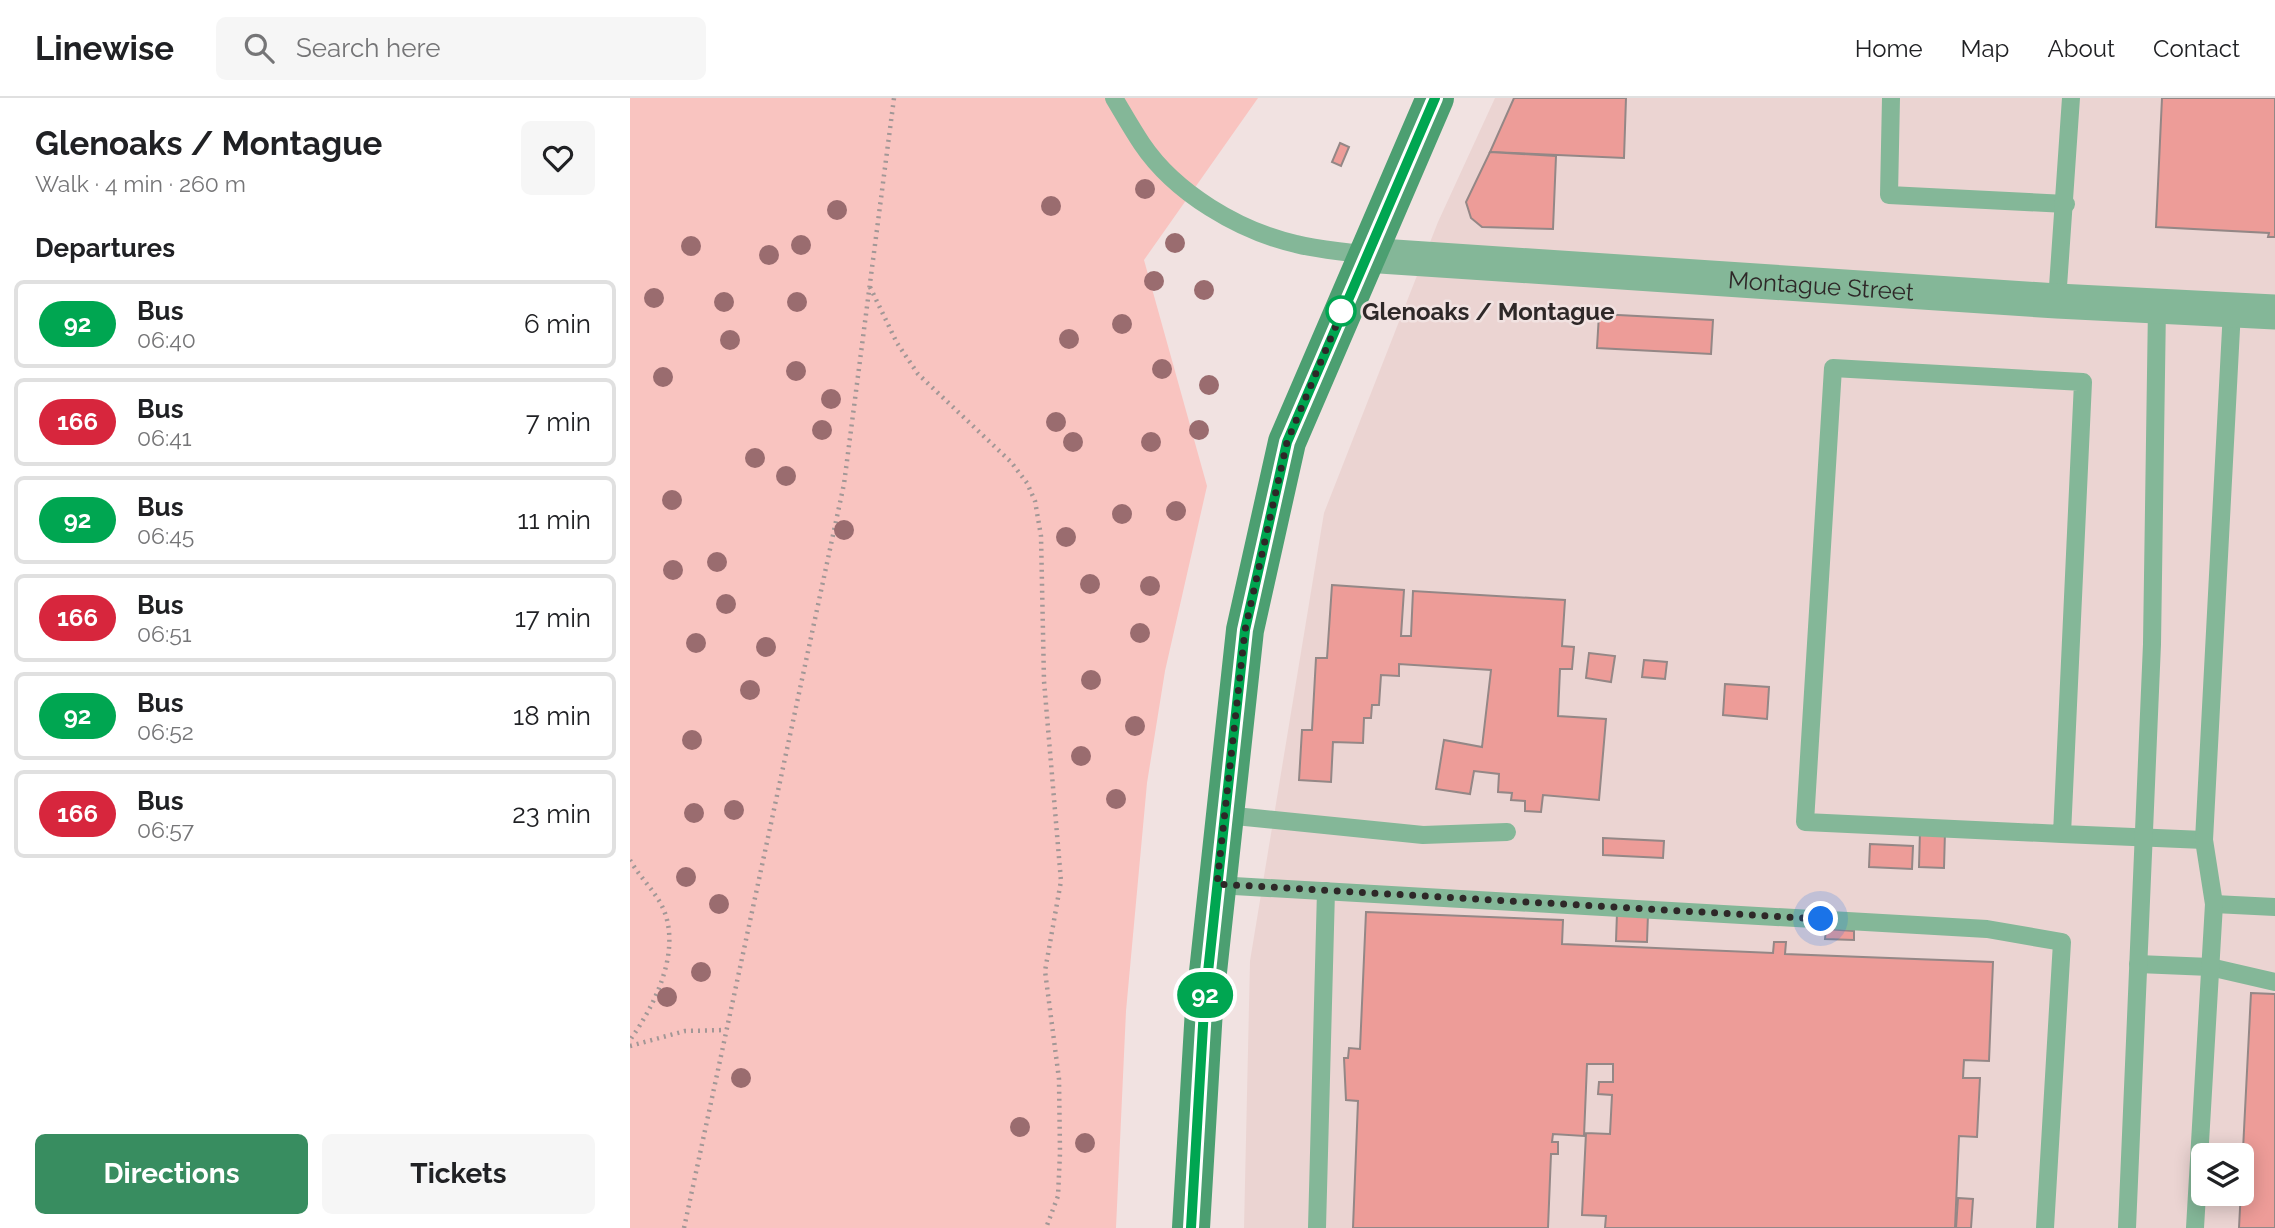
<!DOCTYPE html>
<meta charset="utf-8">
<style>
:root{--surface:#fff;--page:#f6f6f6;--text:#202124;--muted:#757577;--line:#e0e0e0;--accent:#388d60}
body{margin:0;font-family:Raleway,sans-serif;background:var(--page);color:var(--text);height:100vh;display:flex;flex-direction:column;font-size:26px;white-space:nowrap}
*{box-sizing:border-box;margin:0}
p{font-size:23px;color:var(--muted)}
.icon{flex:none;width:38px;height:38px;fill:none;stroke:currentColor;stroke-width:2;stroke-linecap:round;stroke-linejoin:round}
.map{position:relative;flex:1;overflow:hidden}
.drawer{display:flex;flex-direction:column;background:var(--surface);width:630px}
.drawer>*{flex:none}
.badge{padding:0 14px;border-radius:23px;font-size:24px;line-height:46px}
.fabs{position:absolute;left:1561px;top:1045px;display:grid;gap:14px}
.fabs a{display:grid;place-items:center;width:63px;height:63px;border-radius:10px;background:var(--surface);box-shadow:0 4px 18px #0003;font-size:35px}
.you{position:absolute;width:35px;height:35px;margin:-18px;border:5px solid #fff;border-radius:50%;background:#1a73e8;box-shadow:0 0 0 10px #1a73e833}
.map>.badge{position:absolute;translate:-50% -50%;box-shadow:0 0 0 4px #fff}
h2{padding:0 35px;font-size:26px;line-height:63px}
.round{display:grid;place-items:center;flex:none;width:74px;height:74px;border-radius:10px;background:var(--page)}
.overview{display:flex;align-items:center;justify-content:space-between;height:119px;padding:0 35px}
h1{font-size:33px;font-weight:700;line-height:52px}
.button{display:flex;gap:14px;margin-top:auto;padding:14px 35px}
.button a{flex:1;height:80px;border-radius:10px;background:var(--accent);color:#fff;font-size:28px;font-weight:700;line-height:80px;text-align:center}
.button a+a{background:var(--page);color:var(--text)}
ul{padding:0;list-style:none}
li{display:flex;align-items:center;gap:21px;height:88px;margin:0 14px 10px;padding:0 21px;border:4px solid var(--line);border-radius:10px}
li div{flex:1}
li b{display:block;font-size:26px}
li em{font-style:normal}
li .badge{min-width:77px;font-weight:700;text-align:center}
header{display:flex;align-items:center;gap:42px;box-sizing:border-box;height:98px;padding:0 35px;background:var(--surface);border-bottom:2px solid var(--line)}
header strong{font-size:33px}
nav{display:flex;gap:38px;margin-inline-start:auto;font-size:24px}
.search{width:490px;height:63px;background:var(--page);display:flex;align-items:center;gap:18px;box-sizing:border-box;padding:0 24px;border-radius:10px;color:var(--muted);font-size:26px}
main{display:flex;flex:1;min-height:0}
.map>svg:first-child{display:block}
.built{fill:#ebd4d2;fill-rule:evenodd}
.green{fill:#f9c4c0}
.building{fill:#ed9c98;stroke:#948786;stroke-width:2}
.lines{fill:none;stroke-linecap:round;stroke-linejoin:round}
.path{stroke:#a29796;stroke-width:4.5;stroke-dasharray:2 5;stroke-linecap:butt}
.lane{stroke:#84b798;stroke-width:18}
.street{stroke:#84b798;stroke-width:35}
.secondary{stroke:#4c9f71;stroke-width:38}
.tree{fill:#9a6c6f}
.line-casing{stroke:#fff;stroke-width:16}
.line{stroke:#00a651;stroke-width:10}
.walk{stroke:#2e2828;stroke-width:7;stroke-dasharray:0 12.6}
.stop-dot{fill:#fff;stroke:#00a651;stroke-width:3.5}
.labels{text-anchor:middle;dominant-baseline:central;stroke-width:5;stroke-linejoin:round;paint-order:stroke}
.street-label{font-size:24px;fill:#2e2828;stroke:#f1e2e1}
.stop-label{font-size:24px;font-weight:bold;fill:#2e2828;stroke:#f1e2e1;text-anchor:start}
</style>
<header>
<strong>Linewise</strong>
<div class="search"><svg class="icon" aria-label="search" viewBox="0 0 24 24"><circle cx="10" cy="10" r="6"/><path d="M15 15l6 6"/></svg>Search here</div>
<nav><a>Home</a><a>Map</a><a>About</a><a>Contact</a></nav>
</header>
<main>
<section class="drawer">
<div class="overview"><div><h1>Glenoaks / Montague</h1><p>Walk · 4 min · 260 m</p></div><a class="round"><svg class="icon" aria-label="heart" viewBox="0 0 24 24"><path d="M12 20l-8-8c-3-5 5-10 8-4 3-6 11-1 8 4z"/></svg></a></div>
<h2>Departures</h2>
<ul>
<li><span class="badge" style="background:#00a651;color:#fff">92</span><div><b>Bus</b><p>06:40</p></div><em>6 min</em></li>
<li><span class="badge" style="background:#d7263d;color:#fff">166</span><div><b>Bus</b><p>06:41</p></div><em>7 min</em></li>
<li><span class="badge" style="background:#00a651;color:#fff">92</span><div><b>Bus</b><p>06:45</p></div><em>11 min</em></li>
<li><span class="badge" style="background:#d7263d;color:#fff">166</span><div><b>Bus</b><p>06:51</p></div><em>17 min</em></li>
<li><span class="badge" style="background:#00a651;color:#fff">92</span><div><b>Bus</b><p>06:52</p></div><em>18 min</em></li>
<li><span class="badge" style="background:#d7263d;color:#fff">166</span><div><b>Bus</b><p>06:57</p></div><em>23 min</em></li>
</ul>
<div class="button"><a>Directions</a><a>Tickets</a></div>
</section>
<div class="map">
<svg width="1645" height="1130" viewBox="0 0 1645 1130">
<rect width="100%" height="100%" fill="#f1e2e1"/>
<path class="built" d="M865 0H1645V1130H614L620 863 694 415 808 124ZM1573 1057H1612V1096H1573Z"/>
<polygon class="green" points="0,0 628,0 514,162 577,388 535,573 517,685 496,913 486,1130 0,1130"/>
<g class="building">
<polygon points="884,0 996,0 994,60 860,54"/>
<polygon points="1532,0 1645,0 1645,139 1638,139 1639,135 1526,129"/>
<polygon points="710,45 719,49 711,68 702,64"/>
<polygon points="860,54 926,58 923,131 852,129 841,120 836,104"/>
<polygon points="969,216 1083,222 1081,256 967,250"/>
<polygon points="702,487 774,492 771,538 781,538 783,493 935,502 932,548 944,549 942,571 930,571 928,618 976,621 969,702 913,697 911,714 895,713 895,703 881,702 882,695 868,694 869,676 844,673 840,696 806,691 814,642 852,649 861,572 769,566 769,578 751,577 749,607 742,607 741,620 734,620 733,645 703,644 701,684 669,682 672,632 682,632 686,560 697,560"/>
<polygon points="959,555 985,558 981,584 956,580"/>
<polygon points="1014,562 1037,564 1035,581 1012,579"/>
<polygon points="1095,586 1139,589 1137,621 1093,617"/>
<polygon points="1290,732 1315,733 1314,770 1289,769"/>
<polygon points="973,740 1034,743 1033,760 973,757"/>
<polygon points="1240,746 1283,748 1282,771 1239,769"/>
<polygon points="736,814 933,822 932,846 1143,855 1144,844 1156,844 1155,856 1363,864 1359,963 1334,962 1333,980 1350,980 1347,1039 1329,1038 1325,1130 975,1130 976,1118 952,1117 956,1035 980,1036 982,997 968,996 969,984 983,984 983,966 957,966 954,1038 923,1036 922,1044 928,1044 928,1056 921,1056 918,1130 723,1130 728,1003 716,1002 714,960 718,960 719,950 730,951"/>
<polygon points="987,815 1018,816 1017,844 986,843"/>
<polygon points="1196,831 1224,833 1224,842 1195,841"/>
<polygon points="1621,895 1645,896 1645,1130 1609,1130"/>
<polygon points="1328,1100 1343,1101 1341,1130 1326,1130"/>
</g>
<g class="lines">
<g class="path">
<polyline points="240,189 267,245 288,276 381,364 397,385 405,403 411,438 414,583 431,783 415,873 429,981 430,1055 428,1098 416,1130"/>
<path d="M0 762C9 778 22 790 31 806 54 850 25 907 0 942"/>
<polyline points="0,948 55,933 96,932"/>
<polyline points="54,1130 214,386 264,0"/>
</g>
<g class="lane">
<path d="M484 0C493 15 502 31 512 46 545 95 609 133 666 146 689 152 713 153 735 157"/>
<polyline points="1261,0 1259,97 1436,106"/>
<polyline points="1427,203 1441,0"/>
<polyline points="595,717 793,737 877,734"/>
<polyline points="1432,736 1175,724 1203,270 1453,284 1432,736 1574,742"/>
<polyline points="587,787 1357,831 1432,844 1415,1130"/>
<polyline points="1584,806 1645,809"/>
<polyline points="1508,866 1580,869 1645,884"/>
<polyline points="687,1130 696,793"/>
<polyline points="1497,1130 1522,546 1527,208"/>
<polyline points="1565,1130 1584,806 1574,742 1602,212"/>
</g>
<path class="street" id="s1" d="M735 157 1427 203 1645 214"/>
<polyline class="secondary" points="561,1130 574,911 615,532 657,344 805,0"/>
</g>
<g class="tree">
<circle cx="515" cy="91" r="10"/>
<circle cx="421" cy="108" r="10"/>
<circle cx="207" cy="112" r="10"/>
<circle cx="545" cy="145" r="10"/>
<circle cx="171" cy="147" r="10"/>
<circle cx="61" cy="148" r="10"/>
<circle cx="139" cy="157" r="10"/>
<circle cx="524" cy="183" r="10"/>
<circle cx="574" cy="192" r="10"/>
<circle cx="24" cy="200" r="10"/>
<circle cx="94" cy="204" r="10"/>
<circle cx="167" cy="204" r="10"/>
<circle cx="492" cy="226" r="10"/>
<circle cx="439" cy="241" r="10"/>
<circle cx="100" cy="242" r="10"/>
<circle cx="532" cy="271" r="10"/>
<circle cx="166" cy="273" r="10"/>
<circle cx="33" cy="279" r="10"/>
<circle cx="579" cy="287" r="10"/>
<circle cx="201" cy="301" r="10"/>
<circle cx="426" cy="324" r="10"/>
<circle cx="192" cy="332" r="10"/>
<circle cx="569" cy="332" r="10"/>
<circle cx="443" cy="344" r="10"/>
<circle cx="521" cy="344" r="10"/>
<circle cx="125" cy="360" r="10"/>
<circle cx="156" cy="378" r="10"/>
<circle cx="42" cy="402" r="10"/>
<circle cx="546" cy="413" r="10"/>
<circle cx="492" cy="416" r="10"/>
<circle cx="214" cy="432" r="10"/>
<circle cx="436" cy="439" r="10"/>
<circle cx="87" cy="464" r="10"/>
<circle cx="43" cy="472" r="10"/>
<circle cx="460" cy="486" r="10"/>
<circle cx="520" cy="488" r="10"/>
<circle cx="96" cy="506" r="10"/>
<circle cx="510" cy="535" r="10"/>
<circle cx="66" cy="545" r="10"/>
<circle cx="136" cy="549" r="10"/>
<circle cx="461" cy="582" r="10"/>
<circle cx="120" cy="592" r="10"/>
<circle cx="505" cy="628" r="10"/>
<circle cx="62" cy="642" r="10"/>
<circle cx="451" cy="658" r="10"/>
<circle cx="486" cy="701" r="10"/>
<circle cx="104" cy="712" r="10"/>
<circle cx="64" cy="715" r="10"/>
<circle cx="56" cy="779" r="10"/>
<circle cx="89" cy="806" r="10"/>
<circle cx="71" cy="874" r="10"/>
<circle cx="37" cy="899" r="10"/>
<circle cx="111" cy="980" r="10"/>
<circle cx="390" cy="1029" r="10"/>
<circle cx="455" cy="1045" r="10"/>
</g>
<g class="lines">
<defs>
<polyline id="line" points="561,1130 574,911 615,532 657,344 805,0"/>
</defs>
<use href="#line" class="line-casing"/>
<use href="#line" class="line"/>
<polyline class="walk" points="711,213 716,204 657,344 615,532 587,786 1191,821"/>
</g>
<circle class="stop-dot" cx="711" cy="213" r="14"/>
<g class="labels">
<g class="street-label">
<text stroke="none"><textPath href="#s1" startOffset="457">Montague Street</textPath></text>
</g>
<g class="stop-label">
<text x="732" y="213">Glenoaks / Montague</text>
</g>
</g>
</svg>
<div class="fabs">
<a><svg class="icon" aria-label="layers" viewBox="0 0 24 24"><path d="M12 4l9 5-9 5-9-5zM3 14l9 5 9-5"/></svg></a>
</div>
<div class="you" style="left:1191px;top:821px"></div>
<b class="badge" style="left:575px;top:897px;background:#00a651;color:#fff">92</b>
</div>
</main>
